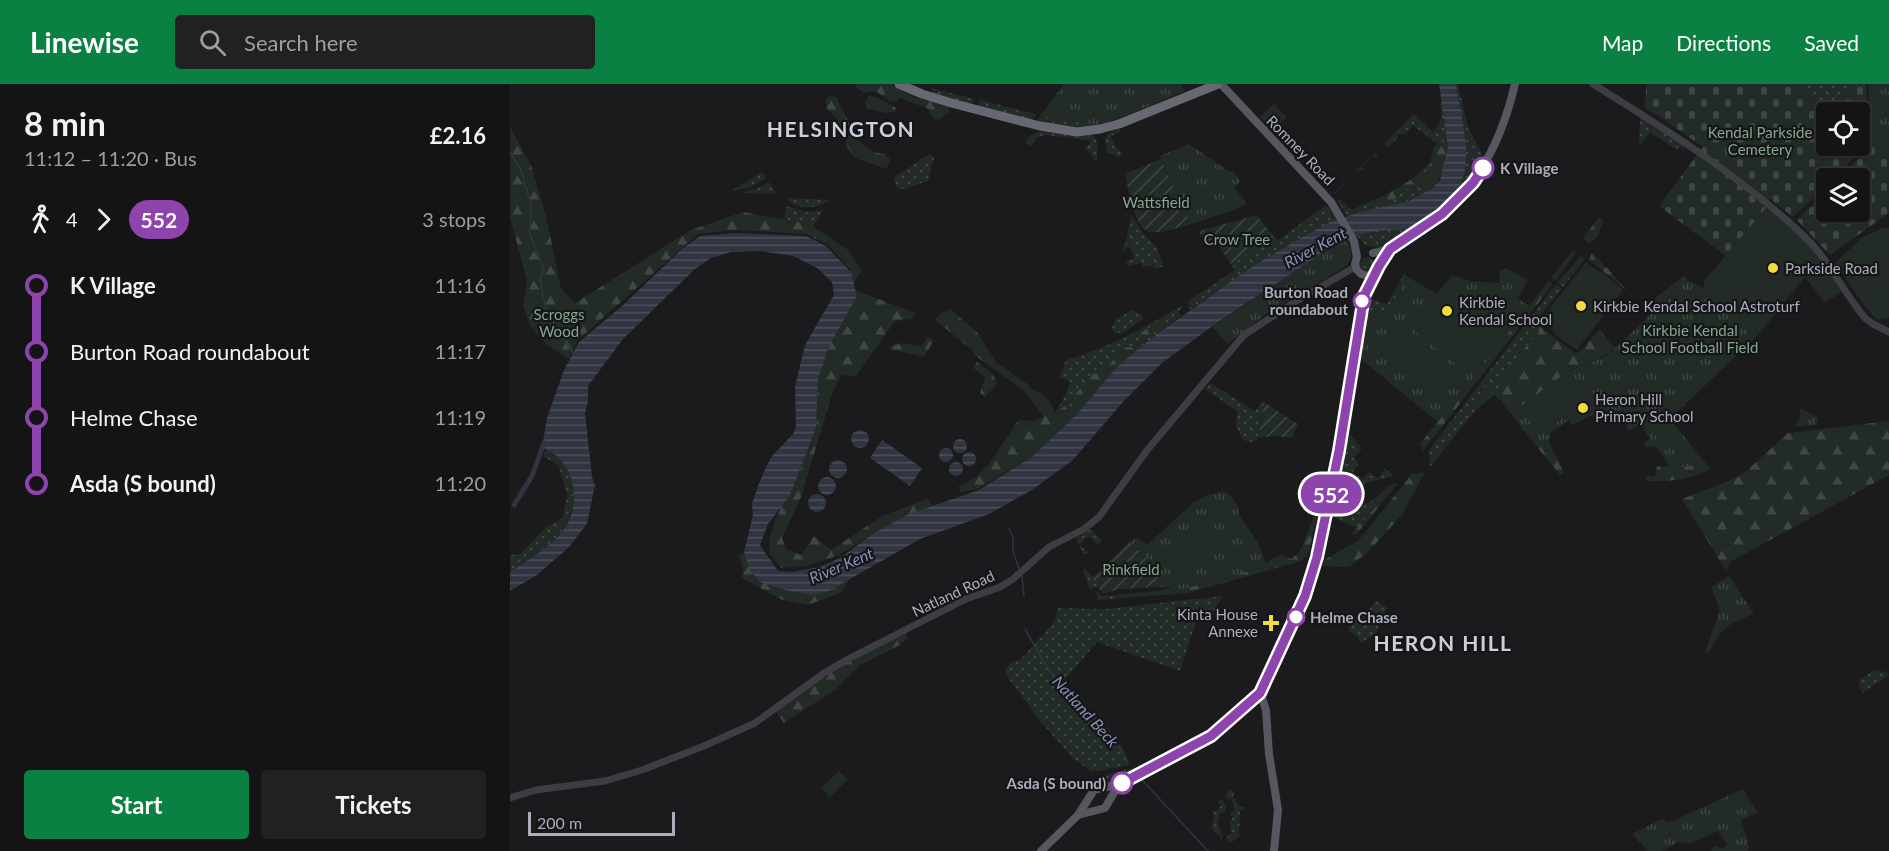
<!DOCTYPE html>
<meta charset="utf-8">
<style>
:root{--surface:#141415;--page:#212122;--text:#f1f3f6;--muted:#9d9ea0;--line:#333334;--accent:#0b8043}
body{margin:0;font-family:Lato,sans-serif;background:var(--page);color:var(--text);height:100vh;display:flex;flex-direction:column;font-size:22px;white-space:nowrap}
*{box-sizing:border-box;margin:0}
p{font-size:20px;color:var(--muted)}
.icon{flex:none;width:33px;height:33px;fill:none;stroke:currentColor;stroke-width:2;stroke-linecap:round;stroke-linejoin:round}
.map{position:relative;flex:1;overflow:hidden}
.panel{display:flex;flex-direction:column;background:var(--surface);width:510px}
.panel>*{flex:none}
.badge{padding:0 12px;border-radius:20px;font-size:21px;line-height:39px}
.controls{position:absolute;left:1306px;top:18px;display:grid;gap:12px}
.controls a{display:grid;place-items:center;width:54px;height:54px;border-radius:6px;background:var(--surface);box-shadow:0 2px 4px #0004,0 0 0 2px var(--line);font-size:30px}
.scale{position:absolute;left:18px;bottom:15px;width:147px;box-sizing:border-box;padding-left:6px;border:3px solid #adaebc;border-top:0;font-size:16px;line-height:21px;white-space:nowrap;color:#adaebc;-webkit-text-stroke:4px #161517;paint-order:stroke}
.map>.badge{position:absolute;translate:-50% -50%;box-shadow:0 0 0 3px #fff}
.legs{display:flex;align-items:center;gap:9px;height:66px;padding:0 24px;font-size:20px}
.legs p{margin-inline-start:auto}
.overview{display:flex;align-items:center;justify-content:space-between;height:102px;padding:0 24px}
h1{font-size:33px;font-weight:700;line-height:45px}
.button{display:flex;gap:12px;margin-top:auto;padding:12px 24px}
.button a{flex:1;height:69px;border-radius:6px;background:var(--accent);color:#fff;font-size:24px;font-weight:700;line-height:69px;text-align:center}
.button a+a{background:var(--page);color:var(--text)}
ul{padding:0 24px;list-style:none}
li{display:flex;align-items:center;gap:21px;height:66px;font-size:22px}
li i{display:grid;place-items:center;width:9px;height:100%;margin:0 8px;background:currentColor}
li i::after{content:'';width:15px;height:15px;margin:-8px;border:4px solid;border-radius:50%;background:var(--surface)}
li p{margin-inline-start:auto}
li:first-child i{background:linear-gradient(#0000 50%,currentColor 0)}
li:last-child i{background:linear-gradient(currentColor 50%,#0000 0)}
header{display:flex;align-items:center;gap:36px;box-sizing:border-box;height:84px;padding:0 30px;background:var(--accent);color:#fff}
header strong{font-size:28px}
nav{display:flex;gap:33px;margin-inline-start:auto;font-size:21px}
.search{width:420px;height:54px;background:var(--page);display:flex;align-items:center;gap:15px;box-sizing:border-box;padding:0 21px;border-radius:6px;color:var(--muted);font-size:22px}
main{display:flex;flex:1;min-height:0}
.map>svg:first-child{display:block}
.grass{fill:url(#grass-dots)}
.forest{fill:url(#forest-firs)}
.cemetery{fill:url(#cemetery-stones)}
.park{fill:url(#park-tufts)}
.garden{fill:url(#garden-furrows)}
.pitch{fill:#222b25}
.water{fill:url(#water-rules)}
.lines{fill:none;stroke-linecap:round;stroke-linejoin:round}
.stream{stroke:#303541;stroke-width:1.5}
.canal{stroke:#303541;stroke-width:5}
.minor{stroke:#3d3d43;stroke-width:7}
.major{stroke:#575760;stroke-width:8}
.highway{stroke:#676872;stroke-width:9}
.line-1-casing{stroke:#fff;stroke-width:14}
.line-1{stroke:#8e44ad;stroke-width:9}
.stop-1-dot{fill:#fff;stroke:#8e44ad;stroke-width:3}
.poi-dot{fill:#f0dc3e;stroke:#161517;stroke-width:2}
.labels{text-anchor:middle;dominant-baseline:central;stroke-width:4.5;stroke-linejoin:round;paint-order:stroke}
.park-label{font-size:15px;fill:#84a68e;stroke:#161517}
.street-label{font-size:15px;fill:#adaebc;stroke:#161517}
.stop-label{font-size:15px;font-weight:bold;fill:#adaebc;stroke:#161517;text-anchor:start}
.poi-label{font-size:15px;fill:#adaebc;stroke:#161517;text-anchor:start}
.water-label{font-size:16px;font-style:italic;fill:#8594b6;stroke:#161517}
.district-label{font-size:21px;font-weight:bold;letter-spacing:1.5px;fill:#ceced8;stroke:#161517}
</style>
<header>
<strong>Linewise</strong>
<div class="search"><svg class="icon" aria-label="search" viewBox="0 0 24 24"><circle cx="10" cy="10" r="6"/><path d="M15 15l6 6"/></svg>Search here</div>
<nav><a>Map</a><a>Directions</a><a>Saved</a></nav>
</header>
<main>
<section class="panel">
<div class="overview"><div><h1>8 min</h1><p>11:12 – 11:20 · Bus</p></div><b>£2.16</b></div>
<div class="legs"><svg class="icon" aria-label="walk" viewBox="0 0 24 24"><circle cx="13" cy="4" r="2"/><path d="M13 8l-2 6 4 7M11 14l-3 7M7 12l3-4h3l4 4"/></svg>4<svg class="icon" aria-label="forward" viewBox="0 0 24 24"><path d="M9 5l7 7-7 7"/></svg><b class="badge" style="background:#8e44ad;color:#fff">552</b><p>3 stops</p></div>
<ul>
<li><i style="color:#8e44ad"></i><b>K Village</b><p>11:16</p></li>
<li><i style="color:#8e44ad"></i><span>Burton Road roundabout</span><p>11:17</p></li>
<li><i style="color:#8e44ad"></i><span>Helme Chase</span><p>11:19</p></li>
<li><i style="color:#8e44ad"></i><b>Asda (S bound)</b><p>11:20</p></li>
</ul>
<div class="button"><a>Start</a><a>Tickets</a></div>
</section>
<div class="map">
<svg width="1379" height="767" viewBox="0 0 1379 767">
<defs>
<pattern id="grass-dots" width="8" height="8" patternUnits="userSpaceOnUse" patternTransform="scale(1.5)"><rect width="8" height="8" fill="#222b25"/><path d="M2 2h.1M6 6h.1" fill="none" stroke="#3f4743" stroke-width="1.8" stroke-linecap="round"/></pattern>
<pattern id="forest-firs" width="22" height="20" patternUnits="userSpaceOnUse" patternTransform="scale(1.5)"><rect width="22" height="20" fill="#222b25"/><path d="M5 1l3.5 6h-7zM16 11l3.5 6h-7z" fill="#3f4743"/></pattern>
<pattern id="cemetery-stones" width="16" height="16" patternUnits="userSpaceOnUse" patternTransform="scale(1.5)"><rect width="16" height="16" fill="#222b25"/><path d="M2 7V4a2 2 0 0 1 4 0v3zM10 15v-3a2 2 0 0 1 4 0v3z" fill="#3f4743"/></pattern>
<pattern id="park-tufts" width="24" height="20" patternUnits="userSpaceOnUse" patternTransform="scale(1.5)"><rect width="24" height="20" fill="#222b25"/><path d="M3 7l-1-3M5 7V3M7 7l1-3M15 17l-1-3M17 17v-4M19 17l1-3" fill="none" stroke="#3f4743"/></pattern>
<pattern id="garden-furrows" width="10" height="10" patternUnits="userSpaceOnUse" patternTransform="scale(1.5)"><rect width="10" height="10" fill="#222b25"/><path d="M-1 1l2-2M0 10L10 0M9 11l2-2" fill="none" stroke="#3f4743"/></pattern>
<pattern id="water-rules" width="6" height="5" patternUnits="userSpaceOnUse" patternTransform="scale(1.5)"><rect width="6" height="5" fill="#303541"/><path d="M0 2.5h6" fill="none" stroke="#4b505a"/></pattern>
</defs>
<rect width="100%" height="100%" fill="#1b1a1c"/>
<g class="grass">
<path d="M946 0H948L958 43 972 70 958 97 939 117C965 82 951 39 946 0Z"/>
<polygon points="1288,0 1350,0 1316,30"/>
<polygon points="421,4 465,15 462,20 424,11"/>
<polygon points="470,16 526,30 522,37 469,23 468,21"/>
<path d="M930 18 933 19C935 33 939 50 938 65 933 124 881 118 837 132L827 117 829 114 840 125H844C872 112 921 95 927 60L903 41 895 50H887L888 54 878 63 874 60 865 69 868 73 866 74 863 72 852 82 854 85 845 88 825 110 824 109 904 30 923 48C932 39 932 31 930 18Z"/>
<polygon points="530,32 589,41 569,45 526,38"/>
<polygon points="1130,34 1171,60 1174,64 1172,70 1173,65 1170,63 1167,66 1140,48 1132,60 1129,60"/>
<polygon points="609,45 611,48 601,52 604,59 613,72 609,73 597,68 595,54 600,48"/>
<polygon points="529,47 565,52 583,51 587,58 587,75 585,77 575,63 582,57 537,51 527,53 521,62 516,59 517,54"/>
<polygon points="420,70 424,74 418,97 394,105 387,104 384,96 387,91"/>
<polygon points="252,88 255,92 255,95 239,104 223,106"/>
<polygon points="259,98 267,110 232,109 246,105"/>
<path d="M276 114 320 116C307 125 287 127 276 114Z"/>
<polygon points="276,122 297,128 313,126 303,143 299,140 274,135"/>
<polygon points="815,122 818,123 827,136 772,164 679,226 678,217 725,186 721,180 764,153 768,156"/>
<polygon points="621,131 634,150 647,164 654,182 644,185 643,181 633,183 632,179 618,182 616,178 624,175 621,163 615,164 616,168 612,166 616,158"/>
<polygon points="894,145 896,148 870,164 856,162 847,152 866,147"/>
<polygon points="1071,172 1075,175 1053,203 1047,199"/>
<circle cx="857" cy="180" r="7"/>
<polygon points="894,190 898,193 877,227 857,230 860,214 877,220"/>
<polygon points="1046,200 1052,205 1027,236 1029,248 1021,258 1010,267 989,308 991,317 984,311 971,307 965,327 920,383 919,366"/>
<path d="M673 221V224L668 227 671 232 643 253 608 282 566 331 545 329 557 308 560 298 549 293 556 276C598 264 635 243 673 221Z"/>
<polygon points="622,226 632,231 633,235 612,249 604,249 602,244 605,236"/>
<polygon points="700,299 745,327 753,317 754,318 747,356 741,358 733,356 726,343 727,327 695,305"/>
<path d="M838 348 852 364 844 374 848 377V381L843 388 852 395 858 389H861L868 394 875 384 884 392 855 399 845 412 851 420C869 420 872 400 888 399L847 444 823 433Z"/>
<path d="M36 365C43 368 50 371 54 378 67 395 66 427 54 444 41 463 18 476 0 488V471L10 470 37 442 52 435 57 412 49 382 33 372Z"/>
<polygon points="581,445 592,457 584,463 586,460 579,452 570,460 576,468 579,466 577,470 573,470 566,454"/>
<polygon points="575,484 588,502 580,506 573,486"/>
<polygon points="713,512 703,529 689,529 670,587 587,558 554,597 573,623 595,641 612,663 620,681 582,688 563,674 530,637 497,592 495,587 500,579 512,574 544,538 548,524 595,525"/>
<polygon points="866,517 877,523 866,550 851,559 847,552 838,547 843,536 841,529 850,536"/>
<polygon points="1364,586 1377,588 1379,591 1353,609 1349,601 1349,596"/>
<polygon points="630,682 631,684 602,700 591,694 595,691"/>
<polygon points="720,705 725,709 723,712 730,723 734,723 734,726 730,727 729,752 722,758 719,758 717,753 719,750 722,750 720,739 723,732 720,731 720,728 725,727 721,714 718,715 715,711"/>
<polygon points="710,716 713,716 716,723 714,730 711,728 708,738 711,750 714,750 711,757 710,752 705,749 702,744 699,745 699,744 702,742 704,730 701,728 703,727 706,728 711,721 708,718"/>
</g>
<g class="forest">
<polygon points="347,0 381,0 405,14 439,21 439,28 430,35 425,35 420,30 419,25 390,14 387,17 381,18 365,7 354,9 346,4"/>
<path d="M319 12 327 14C331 25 341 37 340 49 353 58 357 69 375 70L380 75 377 85 345 74 335 60 337 56 326 49 328 36 317 25 315 16Z"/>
<path d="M359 12C369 14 377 17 386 24L385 28 376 29 358 25 355 18Z"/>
<polygon points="0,43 21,81 36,132 51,204 65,219 181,146 233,128 299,140 337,165 352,187 343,199 341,186 318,161 296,150 225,146 188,150 67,257 59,275 37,261 20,242 13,221 17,197 0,133"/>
<path d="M933 57 936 60C936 77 930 102 911 105L905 101 895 106 880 119 857 125V119C880 110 901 95 923 83L921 74 924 63Z"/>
<polygon points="1089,133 1093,136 1088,152 1079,160 1073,154"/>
<polygon points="1063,166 1066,169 1045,197 1041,194"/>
<polygon points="1082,169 1102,189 1116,206 1079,176"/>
<polygon points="1175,191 1177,196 1146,225 1140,218"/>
<polygon points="1039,197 1043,200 913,367 910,360"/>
<polygon points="345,206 405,229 402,235 385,237 346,292 332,291 322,310 291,413 272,454 276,465 291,471 304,452 321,466 374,431 418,415 422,422 399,431 364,449 329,471 296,482 271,484 260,471 259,454 272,420 280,411 306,344 308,295 319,262 346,212"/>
<path d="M440 225 466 247 487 279 519 301 520 304C532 310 541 315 545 329L555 322 563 327 568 322 565 311 583 289 589 291 616 263 625 264 626 267 608 282 566 331 523 372 467 405 451 408 448 403 468 392 482 376 508 336 522 337 533 333 515 307 464 271 462 266 425 236 430 230Z"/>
<polygon points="654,237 654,242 634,256 630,251 636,245"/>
<path d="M1028 241 1066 270C1076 263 1081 253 1090 246L1105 264 1094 272 1058 287 1001 330C998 326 993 321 991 315 989 310 990 306 991 301 999 275 1013 268 1029 248Z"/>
<polygon points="417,253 424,256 414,273 379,265 380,263 392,259 412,262"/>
<polygon points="467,278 483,290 487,300 475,313 470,309 475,293 463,284"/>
<polygon points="974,302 984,311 965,327 971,307"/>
<polygon points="1379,337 1379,391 1220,478 1216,487 1172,415 1221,396 1234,389 1278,349"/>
<polygon points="1039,358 1054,388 1050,391 1028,364"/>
<path d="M1193 376 1201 385C1180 396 1159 398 1136 397L1137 391 1145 393 1147 382 1177 383Z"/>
<polygon points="915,388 892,431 858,468 839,483 813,482 814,476 849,456 902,390"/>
<polygon points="841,390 849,403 839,408 836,405 831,407 832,400 835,398 836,392"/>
<polygon points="888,399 847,450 841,450 847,444"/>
<polygon points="812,413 798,471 791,477 678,509 588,516 585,506 592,512 648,507 743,486 771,470 781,475 789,469"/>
<polygon points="234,468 239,485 250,498 275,506 301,511 319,507 339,494 333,507 318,514 297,521 270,515 231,493 233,487 229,471"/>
<polygon points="396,548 398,554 390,561 350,581 325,606 274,639 266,628 312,593 342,575"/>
</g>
<polygon class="cemetery" points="1137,0 1288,0 1315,30 1317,29 1317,62 1350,62 1350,28 1317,28 1350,0 1356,0 1361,57 1362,56 1379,61 1379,129 1320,171 1287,136 1317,106 1317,128 1350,128 1350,94 1329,94 1353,70 1358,61 1323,94 1317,94 1317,101 1283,133 1260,115 1257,123 1216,172 1149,122 1193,63 1150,33 1134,24"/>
<g class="park">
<polygon points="554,0 671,0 675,7 615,32 589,41 530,32"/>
<polygon points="1358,0 1379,0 1379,63 1368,60 1362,56"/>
<polygon points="764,20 777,33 762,46 750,33"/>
<polygon points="679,60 720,88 723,87 731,97 724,103 737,120 721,127 681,140 650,72"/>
<path d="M837 157C842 167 844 174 835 183L756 230 718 260 702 243 817 166Z"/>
<polygon points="996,184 1018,196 1008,215 1020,222 928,338 851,275 857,230 877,227 898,193 927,210 942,191 959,197 989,199 990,187"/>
<polygon points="1177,196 1194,204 1250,249 1160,335 1193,376 1177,383 1160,383 1146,362 1136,363 1133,359 1140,355 1131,340 1119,347 1115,339 1080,332 1062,341 1059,336 1040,349 1041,353 1039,358 1028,364 1001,330 1058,287 1094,273 1102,267"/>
<polygon points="1290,324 1308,334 1306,341 1284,343 1289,336"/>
<polygon points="714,407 723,414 727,421 731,434 747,457 756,479 743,486 674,505 654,503 640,477 619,458 627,453 637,461 684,418 697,411"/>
<path d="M1219 492 1244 530C1218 539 1210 545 1199 569H1195L1209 528 1208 520 1201 503Z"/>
<path d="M1233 705 1248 729 1232 735C1232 749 1241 754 1238 767H1201L1205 762 1213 765 1217 760 1208 747 1181 759 1169 758 1152 767H1138L1122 750 1152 735 1158 739Z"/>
</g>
<g class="garden">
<path d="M651 75 681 140C668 143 654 150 640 148 624 145 618 103 615 90Z"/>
<polygon points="747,131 764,153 721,180 704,155 695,159 689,147"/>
<polygon points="754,318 788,340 782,354 765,352 748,354"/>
<polygon points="619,458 640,477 654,503 609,505 593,510 582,494"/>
</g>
<g class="pitch">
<polygon points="1257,123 1305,165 1334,206 1315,219 1295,193 1250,249 1194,204 1194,197"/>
<polygon points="1373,144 1379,144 1379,234 1367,236 1353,220 1325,179 1351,154"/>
<polygon points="1076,178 1091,189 1092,188 1113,206 1067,266 1044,250 1045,248 1030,237"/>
<polygon points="938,205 992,249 958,290 904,246"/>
<polygon points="890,245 941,290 922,312 871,268"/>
<polygon points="1051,299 1069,321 1031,351 1013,329"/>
<polygon points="1148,328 1169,356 1158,365 1137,337"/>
<polygon points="689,445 701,464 670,484 658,465"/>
<polygon points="329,687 338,695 320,713 311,704"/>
</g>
<g class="water">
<path d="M929 0H946C951 38 970 87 938 118 926 130 910 139 896 148L894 145 866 147 847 152 817 166 708 238 652 279 612 319 563 376 522 406 479 430 410 455 319 507 301 511 275 506 250 498 239 485 234 468 243 431 242 420 249 399 261 373 283 350 286 343 285 302 295 261 324 211 322 198 307 184 283 172 250 167 221 168 201 174 185 185 113 255 78 302V317L75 329 82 393 85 401 77 440 59 463 27 491 0 507V488C18 476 41 463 54 445 73 419 64 373 32 364L37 334 54 286 69 258 112 222 172 165 190 152 226 149 296 152 316 162 341 188 347 212 319 262 308 295 306 344 280 411 258 440 250 461 268 487 282 488 309 483 330 474 364 449 399 430 469 406 523 372 566 331 608 282 643 253 733 189 773 164 820 138 850 128 899 117 921 105 930 96 938 63Z"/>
<circle cx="350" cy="355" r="9"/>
<circle cx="450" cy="362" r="7"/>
<polygon points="372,356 412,384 400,402 360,374"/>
<circle cx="436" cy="371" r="7"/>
<circle cx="459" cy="375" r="7"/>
<circle cx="328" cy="385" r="9"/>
<circle cx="446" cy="385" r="7"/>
<circle cx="317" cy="402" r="9"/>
<circle cx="307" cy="419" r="9"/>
</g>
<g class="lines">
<g class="stream">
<polyline points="0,68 11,86 21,121 20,150 34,186 30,195 36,226 63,269"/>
<polyline points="499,445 503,453 503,468 509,484"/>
<polyline points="512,491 514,512"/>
<path d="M515 545C526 563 536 585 550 601 573 627 604 645 617 678"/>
<polyline points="632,696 698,767"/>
</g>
<polyline class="canal" points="4,421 22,392 34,359"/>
<g class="minor">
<path d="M1083 0C1157 46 1232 93 1295 153 1319 176 1333 208 1355 234L1363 240 1379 248"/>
<polyline points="0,714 26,706 95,697 132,686 194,662 245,639 314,589 340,574 456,515 490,503 503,495 539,463 574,445 589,433 638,365 734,251 788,216 845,183"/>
</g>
<g class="major">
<polyline points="711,0 821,118 844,157 847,173 845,180 847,186 851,190 858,192 867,187"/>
<path d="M863 169C879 167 891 158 904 149 963 112 989 67 1005 0"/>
<polyline points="750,608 756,626 759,670 768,726 764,767"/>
<polyline points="568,731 595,724 609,700"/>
<polyline points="531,767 568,731 584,706 609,700 701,652 744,616 756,600 795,512 807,473 828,376 852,220 869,181 880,165"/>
</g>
<polyline class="highway" points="389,0 412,10 445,20 530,42 567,48 590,45 609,40 708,0"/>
</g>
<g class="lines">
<defs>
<polyline id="line-1" points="612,699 701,652 750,609 795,512 807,473 829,367 854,212 869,182 880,165 932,130 963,99 973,84"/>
</defs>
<use href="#line-1" class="line-1-casing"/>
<use href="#line-1" class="line-1"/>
</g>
<g class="stop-1-dot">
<circle cx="973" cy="84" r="10"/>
<circle cx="852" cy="217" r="8"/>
<circle cx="786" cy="533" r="8"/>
<circle cx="612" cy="699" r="10"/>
</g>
<g class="poi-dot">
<circle cx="1263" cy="184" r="6"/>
<circle cx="1071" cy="222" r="6"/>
<circle cx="937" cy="227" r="6"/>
<circle cx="1073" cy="324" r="6"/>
<path d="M758 530h6v6h6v6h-6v6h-6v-6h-6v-6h6z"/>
</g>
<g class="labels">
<g class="park-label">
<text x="1250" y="48">Kendal Parkside<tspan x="1250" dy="17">Cemetery</tspan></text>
<text x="646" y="118">Wattsfield</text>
<text x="727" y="155">Crow Tree</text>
<text x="49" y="230">Scroggs<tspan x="49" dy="17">Wood</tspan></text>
<text x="1180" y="246">Kirkbie Kendal<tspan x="1180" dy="17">School Football Field</tspan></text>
<text x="621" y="485">Rinkfield</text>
</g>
<g class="street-label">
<text transform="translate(791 66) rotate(46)">Romney Road</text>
<text transform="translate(443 509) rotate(-25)">Natland Road</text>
</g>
<g class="stop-label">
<text x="990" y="84">K Village</text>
<text x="838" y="208" text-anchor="end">Burton Road<tspan x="838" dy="17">roundabout</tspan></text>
<text x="800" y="533">Helme Chase</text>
<text x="596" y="699" text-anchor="end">Asda (S bound)</text>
</g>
<g class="poi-label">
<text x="1275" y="184">Parkside Road</text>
<text x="949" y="218">Kirkbie<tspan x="949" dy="17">Kendal School</tspan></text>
<text x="1083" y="222">Kirkbie Kendal School Astroturf</text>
<text x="1085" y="315">Heron Hill<tspan x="1085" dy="17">Primary School</tspan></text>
<text x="748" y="530" text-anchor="end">Kinta House<tspan x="748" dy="17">Annexe</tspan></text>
</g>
<g class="water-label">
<text transform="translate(805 163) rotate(-28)">River Kent</text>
<text transform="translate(331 481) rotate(-23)">River Kent</text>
<text transform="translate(576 627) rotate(48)">Natland Beck</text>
</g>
<g class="district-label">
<text x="331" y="44">HELSINGTON</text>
<text x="933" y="558">HERON HILL</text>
</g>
</g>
</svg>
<div class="controls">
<a><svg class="icon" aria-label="locate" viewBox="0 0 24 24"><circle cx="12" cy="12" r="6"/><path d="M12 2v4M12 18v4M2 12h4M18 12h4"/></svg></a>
<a><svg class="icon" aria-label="layers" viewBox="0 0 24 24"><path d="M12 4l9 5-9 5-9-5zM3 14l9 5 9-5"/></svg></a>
</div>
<div class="scale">200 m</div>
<b class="badge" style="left:821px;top:410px;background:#8e44ad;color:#fff">552</b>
</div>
</main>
